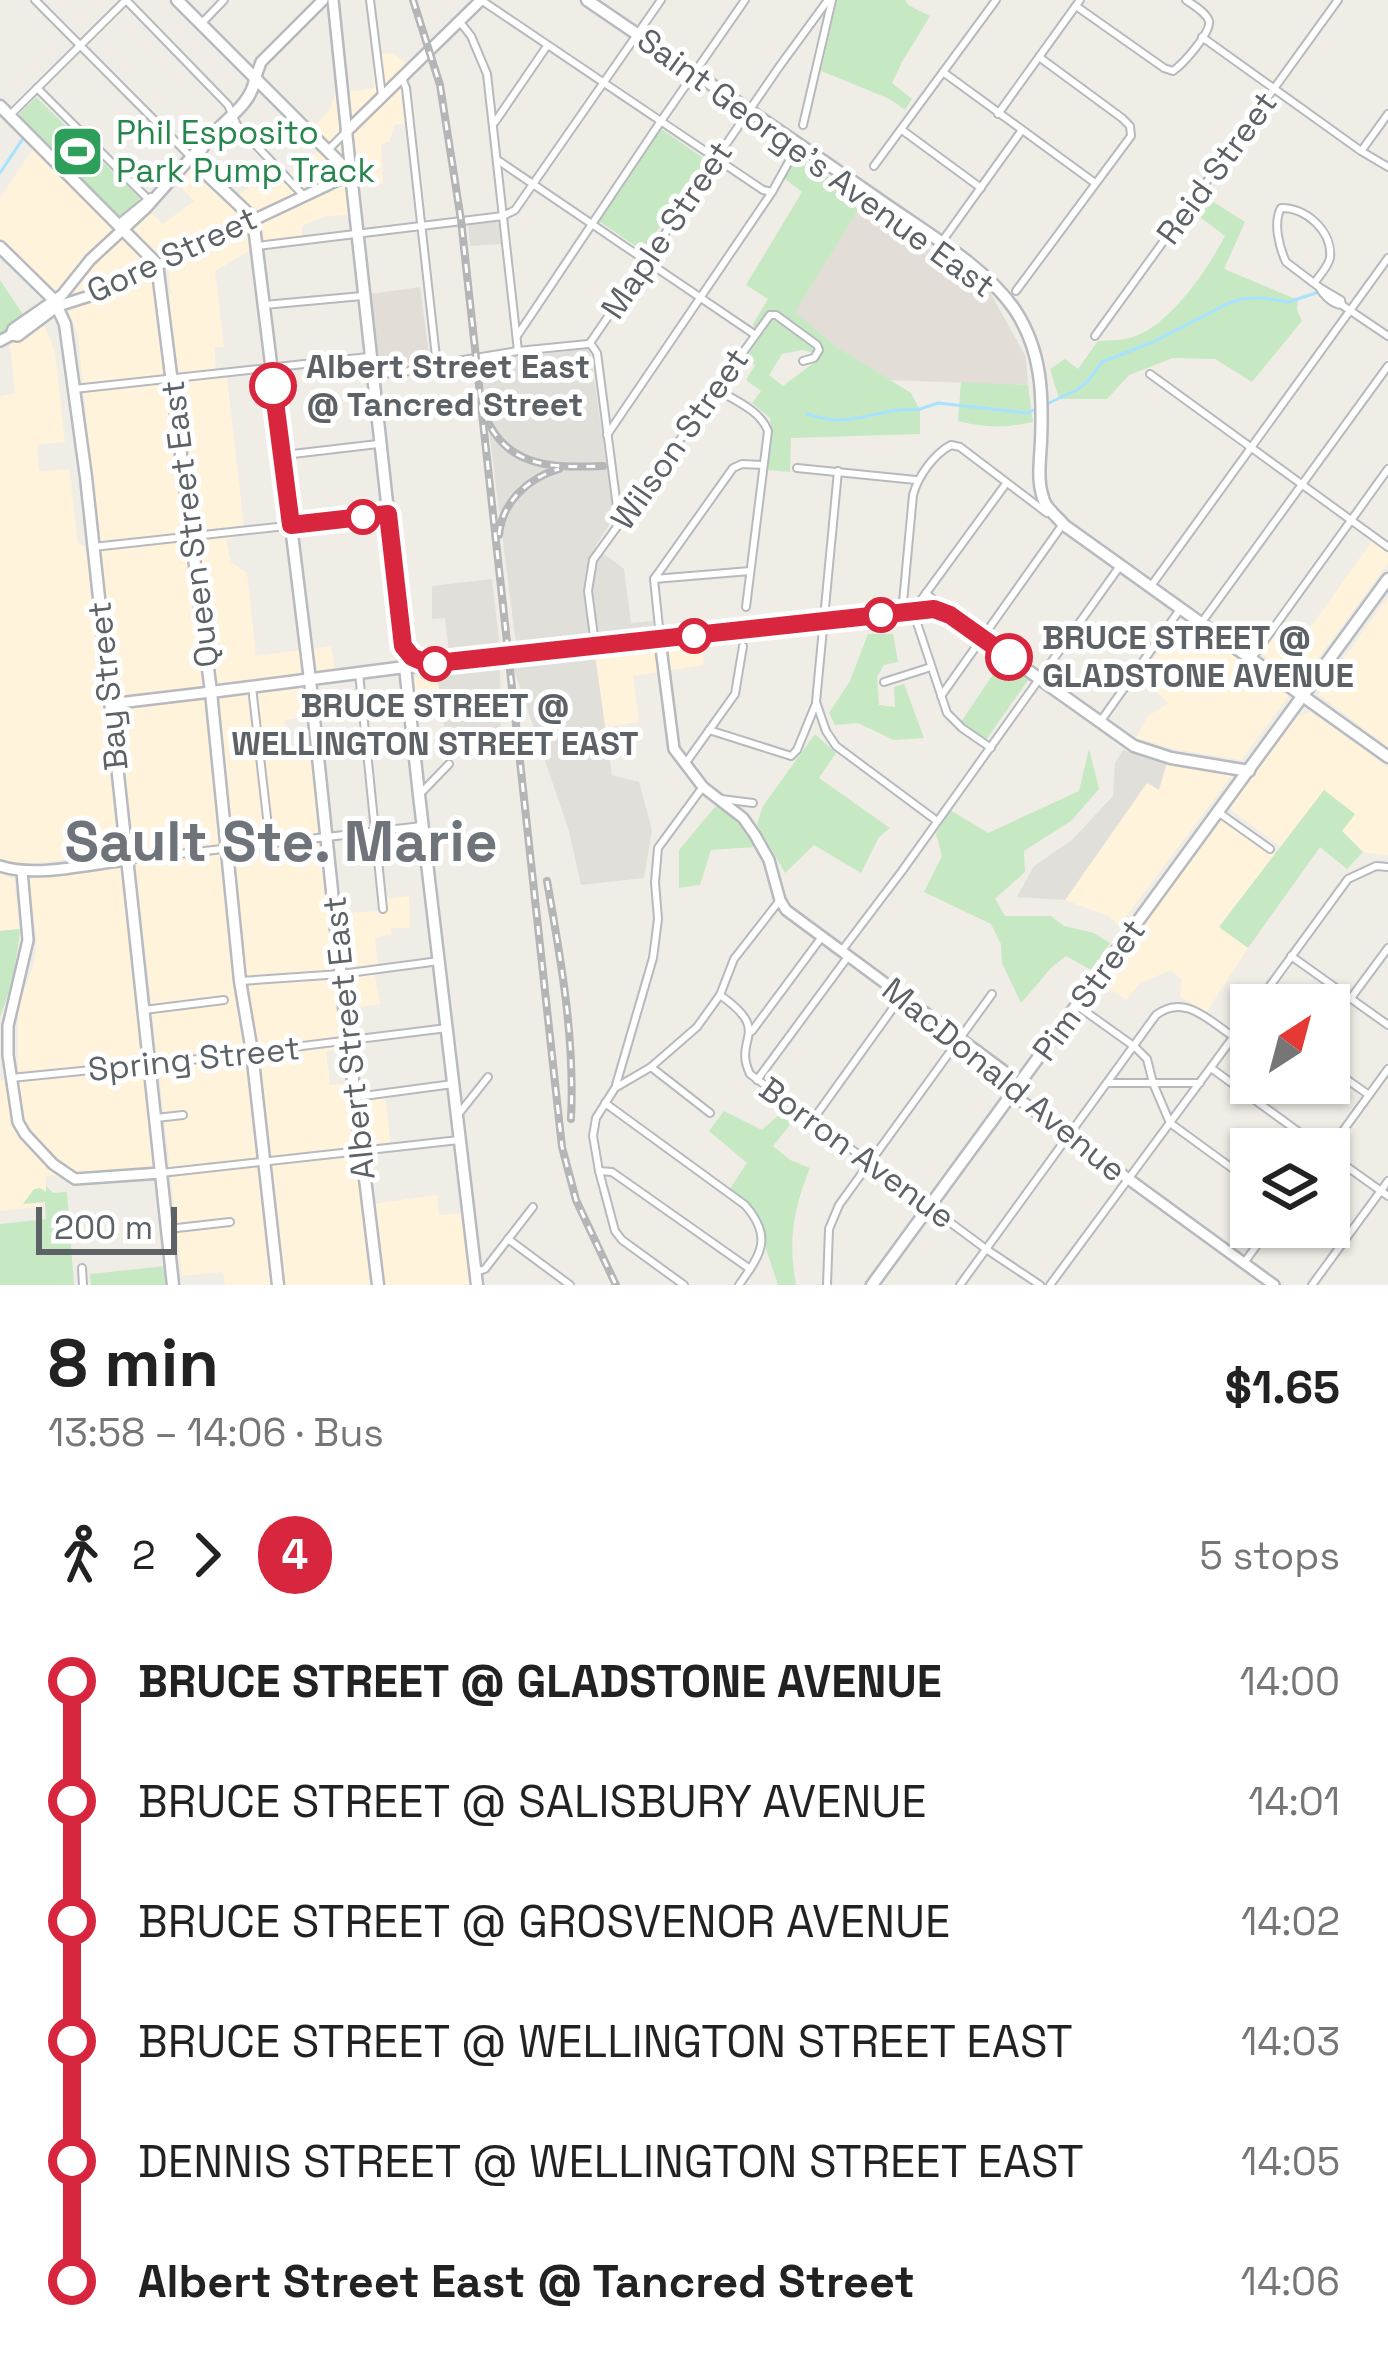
<!DOCTYPE html>
<meta charset="utf-8">
<style>
:root{--surface:#fff;--page:#f2f2f2;--text:#222;--muted:#767676}
body{margin:0;font-family:"Space Grotesk",sans-serif;background:var(--page);color:var(--text);height:100vh;display:flex;flex-direction:column;font-size:45px;white-space:nowrap}
*{box-sizing:border-box;margin:0}
p{font-size:39px;color:var(--muted)}
.icon{flex:none;width:66px;height:66px;fill:none;stroke:currentColor;stroke-width:2;stroke-linecap:round;stroke-linejoin:round}
.map{position:relative;height:1285px;overflow:hidden}
.drawer{display:flex;flex-direction:column;background:var(--surface);flex:1}
.drawer>*{flex:none}
.badge{padding:0 24px;border-radius:39px;font-size:42px;line-height:78px}
.needle{width:78px;rotate:36deg}
.controls{position:absolute;left:1230px;top:984px;display:grid;gap:24px}
.controls a{display:grid;place-items:center;width:120px;height:120px;border-radius:0px;background:var(--surface);box-shadow:0 3px 9px #0004;font-size:60px}
.scale{position:absolute;left:36px;bottom:30px;width:141px;box-sizing:border-box;padding-left:12px;border:6px solid #5d6267;border-top:0;font-size:33px;line-height:42px;white-space:nowrap;color:#5d6267;-webkit-text-stroke:9px #fff;paint-order:stroke}
.map>.badge{position:absolute;translate:-50% -50%;box-shadow:0 0 0 6px #fff}
.legs{display:flex;align-items:center;gap:18px;height:132px;padding:0 48px;font-size:39px}
.legs p{margin-inline-start:auto}
.headline{display:flex;align-items:center;justify-content:space-between;height:204px;padding:0 48px}
h1{font-size:66px;font-weight:600;line-height:90px}
ul{padding:0 48px;list-style:none}
li{display:flex;align-items:center;gap:42px;height:120px;font-size:45px}
li i{display:grid;place-items:center;width:18px;height:100%;margin:0 15px;background:currentColor}
li i::after{content:'';width:30px;height:30px;margin:-15px;border:9px solid;border-radius:50%;background:var(--surface)}
li p{margin-inline-start:auto}
li:first-child i{background:linear-gradient(#0000 50%,currentColor 0)}
li:last-child i{background:linear-gradient(currentColor 50%,#0000 0)}
.map>svg:first-child{display:block}
.commercial{fill:#fff3dc}
.industrial{fill:#e1dfda}
.education{fill:#e2ded7}
.green{fill:#c6e8c2;fill-rule:evenodd}
.lines{fill:none;stroke-linecap:round;stroke-linejoin:round}
.stream{stroke:#a7e2ff;stroke-width:3}
.minor-casing{stroke:#b6b9bd;stroke-width:10}
.tertiary-casing{stroke:#b6b9bd;stroke-width:14}
.secondary-casing{stroke:#b7bbc0;stroke-width:15}
.minor{stroke:#fff;stroke-width:6}
.tertiary{stroke:#fff;stroke-width:9}
.secondary{stroke:#fff;stroke-width:10}
.rail-casing{stroke:#b4b5b6;stroke-width:8}
.rail{stroke:#fff;stroke-width:3;stroke-dasharray:9;stroke-linecap:butt}
.line-1-casing{stroke:#fff;stroke-width:27}
.line-1{stroke:#d7263d;stroke-width:18}
.stop-1-dot{fill:#fff;stroke:#d7263d;stroke-width:6}
.labels{text-anchor:middle;dominant-baseline:central;stroke-width:10;stroke-linejoin:round;paint-order:stroke}
.leisure-label{font-size:33px;fill:#27864d;stroke:#fff;text-anchor:start}
.street-label{font-size:33px;fill:#5d6267;stroke:#fff}
.stop-label{font-size:33px;font-weight:bold;fill:#5d6267;stroke:#fff;text-anchor:start}
.town-label{font-size:57px;font-weight:bold;fill:#6e7479;stroke:#fff}
</style>
<div class="map">
<svg width="1388" height="1285" viewBox="0 0 1388 1285">
<rect width="100%" height="100%" fill="#f0ede6"/>
<g class="commercial">
<polygon points="393,53 406,64 396,76 401,91 404,123 394,125 390,141 381,144 383,184 359,184 354,163 342,156 313,128 330,109 335,94 374,88 373,55"/>
<polygon points="34,147 152,267 158,297 171,294 168,269 131,226 145,208 163,224 194,201 174,179 190,165 226,202 252,186 246,175 268,155 289,175 317,151 348,185 349,215 326,216 302,226 302,238 254,248 215,271 224,347 214,347 216,370 224,369 227,379 245,535 226,539 231,562 247,573 256,656 331,646 335,670 115,697 78,335 67,307 125,287 124,278 91,293 53,293 0,239 0,198"/>
<polygon points="45,326 55,353 65,442 37,445 39,471 69,469 78,543 84,546 87,556 118,851 116,854 18,865 0,859 0,396 15,393 10,345"/>
<polygon points="1372,541 1388,554 1388,563 1301,682 1260,653 1282,620 1305,635"/>
<polygon points="1388,597 1388,747 1318,694"/>
<polygon points="1182,617 1291,693 1241,760 1174,749 1136,738 1148,716 1168,703 1141,677"/>
<polygon points="702,641 704,665 633,676 639,722 605,727 595,655"/>
<polygon points="437,674 442,712 417,716 414,677"/>
<polygon points="304,686 308,716 285,720 289,759 322,755 341,913 383,911 381,900 409,896 410,928 391,928 391,934 375,938 379,973 375,976 380,1004 350,1008 356,1046 326,1051 330,1085 359,1082 360,1091 385,1089 390,1143 367,1144 372,1204 437,1195 439,1215 466,1213 472,1285 225,1285 223,1272 182,1276 118,710"/>
<polygon points="1311,712 1388,767 1388,855 1363,852 1341,830 1355,814 1325,791 1281,847 1229,808 1298,716"/>
<polygon points="1167,762 1233,774 1119,926 1108,916 1065,900 1147,782 1158,789"/>
<polygon points="1220,818 1274,855 1220,927 1248,948 1206,1013 1180,996 1182,980 1170,970 1138,985 1126,1000 1099,982"/>
<polygon points="120,868 156,1166 46,1176 45,1202 39,1207 0,1211 0,1081 18,1073 18,1006 34,964 37,941 29,879"/>
<polygon points="0,873 14,879 20,929 0,931"/>
</g>
<g class="industrial">
<polygon points="498,219 501,244 470,246 468,223"/>
<polygon points="590,349 613,512 609,525 595,547 624,569 631,623 653,621 653,633 516,644 480,360"/>
<polygon points="492,579 500,648 449,653 445,618 432,619 432,586"/>
<polygon points="595,655 612,775 639,782 652,830 644,878 581,885 569,831 512,664"/>
<polygon points="500,668 501,740 447,750 437,674"/>
<polygon points="1123,750 1167,762 1159,790 1147,783 1065,900 1017,897 1034,866 1072,840 1113,796 1115,763"/>
</g>
<g class="education">
<polygon points="863,202 991,294 1026,357 1028,385 888,380 835,346 794,312"/>
<polygon points="420,287 430,361 377,366 370,294"/>
</g>
<g class="green">
<polygon points="837,0 905,0 908,5 930,16 902,62 892,83 912,99 905,110 890,99 821,71"/>
<polygon points="36,97 140,198 123,217 119,217 21,118 20,113"/>
<polygon points="660,128 706,160 643,251 597,220"/>
<path d="M799 156 863 202 795 312 835 346 911 393 920 410V434L791 438 790 472 767 470 771 439 770 418 752 403 761 391 746 380 755 365 743 356 754 341 753 324 768 299 746 285 802 192 784 178ZM802 350 817 353 815 362 783 386 769 375 782 354Z"/>
<path d="M1201 194 1245 222 1224 269 1298 300 1297 310 1302 321 1252 382 1215 359 1173 358 1129 375 1107 399H1059L1050 369 1065 359 1078 369 1098 341C1110 340 1125 341 1136 336 1173 321 1207 270 1225 236L1191 210Z"/>
<polygon points="0,280 24,316 0,335"/>
<path d="M961 382 1028 385 1033 422C1008 428 983 428 958 421Z"/>
<polygon points="868,634 893,634 898,662 884,665 877,677 879,705 895,707 894,687 904,684 924,738 894,740 858,723 835,725 829,713 850,681"/>
<polygon points="1002,661 1028,680 986,740 961,722"/>
<polygon points="815,734 836,753 819,778 890,828 879,837 861,873 814,845 785,873 757,824 763,806"/>
<polygon points="1089,749 1099,789 1071,821 1024,851 1025,872 995,899 1005,916 1051,916 1064,926 1094,933 1110,943 1091,970 1066,956 1052,967 1021,1003 1002,963 1001,944 991,924 924,892 942,856 936,834 950,810 988,833 1079,791"/>
<polygon points="1324,790 1355,814 1342,831 1363,852 1347,869 1320,847 1248,948 1219,927"/>
<polygon points="715,807 726,807 755,847 711,850 700,885 679,888 679,850"/>
<path d="M20 929C17 960 11 989 0 1017V931Z"/>
<path d="M724 1111 762 1130 782 1112 793 1121 773 1146 790 1160 810 1168C793 1210 788 1240 796 1285H778L753 1210 729 1190 747 1163 709 1131Z"/>
<polygon points="46,1186 53,1193 67,1192 74,1285 0,1285 0,1224 46,1219 45,1202 23,1204 34,1189 40,1188 46,1192"/>
<polygon points="166,1266 169,1285 91,1285 90,1274"/>
</g>
<g class="lines">
<g class="stream">
<polyline points="0,173 22,140"/>
<path d="M807 414C817 417 827 420 837 420 864 420 891 407 917 410L938 403 1027 413 1077 390 1088 381 1102 362 1153 342 1229 303 1242 299 1262 298 1288 302 1316 293"/>
</g>
<defs>
<g id="minor">
<polyline points="35,0 191,157"/>
<polyline points="370,0 382,96"/>
<polyline points="481,0 763,190 772,192"/>
<path d="M1076 6 1164 68 1173 71C1183 64 1211 33 1209 21 1206 12 1193 5 1186 0"/>
<polyline points="460,22 471,36 487,74 518,351"/>
<polyline points="201,24 224,0"/>
<polyline points="1202,37 1361,151 1388,167"/>
<polyline points="943,72 1095,183"/>
<polyline points="402,78 406,88 437,366"/>
<polyline points="37,88 147,198"/>
<polyline points="998,114 1080,0"/>
<polyline points="9,116 126,0 228,105 237,125 303,195"/>
<polyline points="495,122 547,46"/>
<polyline points="803,125 832,0"/>
<polyline points="902,130 981,188"/>
<polyline points="328,150 346,132"/>
<polyline points="1362,150 1388,114"/>
<polyline points="499,161 754,334"/>
<polyline points="874,166 996,0"/>
<polyline points="119,223 151,197"/>
<polyline points="941,243 1022,130"/>
<polyline points="257,246 503,216 515,210 661,0"/>
<path d="M1314 283C1320 275 1328 267 1330 258 1333 231 1305 207 1281 208 1273 222 1279 247 1286 262L1319 287"/>
<polyline points="1016,291 1131,136 1130,126 1122,118 1039,57"/>
<polyline points="264,305 362,296"/>
<path d="M1342 305 1341 300 1319 287C1323 295 1333 305 1342 305L1388 336"/>
<polyline points="517,336 661,121 745,0"/>
<polyline points="1095,336 1338,0"/>
<polyline points="590,343 779,67 828,0"/>
<polyline points="590,343 597,353 617,507 623,519"/>
<polyline points="1150,374 1388,547"/>
<polyline points="373,375 428,369 457,361 518,351 588,344"/>
<polyline points="74,389 368,357"/>
<path d="M716 389C734 400 760 410 768 431L746 607"/>
<polyline points="607,435 772,192 792,156"/>
<polyline points="284,455 378,444"/>
<polyline points="797,468 916,480"/>
<polyline points="838,471 816,702 826,731 836,746 937,821"/>
<polyline points="93,547 388,515"/>
<polyline points="654,579 750,571"/>
<polyline points="1151,586 1388,258"/>
<polyline points="926,593 945,610"/>
<path d="M902 613 913 495C918 476 934 454 951 445L960 447 1047 513"/>
<polyline points="1202,622 1388,366"/>
<polyline points="660,637 654,579 733,468 742,464 763,465"/>
<polyline points="595,644 588,591 593,560 770,315 776,315 817,345 819,350 814,358 803,361"/>
<polyline points="1252,658 1388,469"/>
<polyline points="359,673 383,909"/>
<polyline points="884,682 931,667"/>
<polyline points="252,687 270,844"/>
<polyline points="941,696 1063,524"/>
<polyline points="1100,722 1181,608"/>
<polyline points="709,730 791,756 797,750 815,706"/>
<polyline points="991,748 962,728 947,713 913,611 1005,485"/>
<polyline points="685,764 735,694 743,646"/>
<polyline points="421,793 449,764"/>
<polyline points="721,799 753,803"/>
<polyline points="1218,812 1270,849"/>
<polyline points="127,860 422,826"/>
<polyline points="843,949 902,871 1120,566"/>
<polyline points="1291,956 1388,1025"/>
<polyline points="240,981 341,974 439,961"/>
<path d="M720 995C774 1033 732 1037 750 1074L986 1249 1040 1285"/>
<polyline points="1351,998 1388,948"/>
<polyline points="1256,1005 1348,879 1376,866 1388,867"/>
<polyline points="1079,1007 1135,1047 1147,1059 1153,1083 1170,1123 1251,1182"/>
<polyline points="144,1010 224,1000"/>
<polyline points="752,1031 821,938"/>
<polyline points="651,1067 710,1113"/>
<polyline points="1329,1067 1369,1095"/>
<polyline points="1211,1068 1322,1149"/>
<polyline points="11,1078 182,1061 447,1028"/>
<polyline points="757,1080 847,958"/>
<polyline points="1109,1083 1200,1083"/>
<polyline points="616,1085 653,958 658,919 655,882 658,848 702,788"/>
<polyline points="356,1097 453,1084"/>
<path d="M605 1103 745 1205C774 1238 760 1255 739 1285"/>
<polyline points="457,1116 488,1077"/>
<polyline points="156,1118 183,1115"/>
<polyline points="812,1121 901,997"/>
<polyline points="1329,1150 1388,1069"/>
<polyline points="1329,1154 1388,1196"/>
<polyline points="599,1171 612,1172 750,1269"/>
<polyline points="161,1173 459,1140"/>
<polyline points="168,1229 230,1222"/>
<polyline points="508,1239 570,1285"/>
<polyline points="1244,1263 1270,1227"/>
<polyline points="82,1268 83,1285"/>
<polyline points="475,1272 485,1269 533,1207"/>
<polyline points="684,1285 622,1240 615,1231 599,1171 593,1136 596,1118 615,1088 651,1067 697,1027 720,995 734,959 780,900"/>
<polyline points="827,1285 829,1229 839,1205 992,994"/>
<path d="M960 1285 1156 1015C1185 993 1209 1021 1234 1037"/>
<polyline points="1050,1285 1251,1013"/>
<polyline points="1312,1285 1388,1181"/>
</g>
<g id="tertiary">
<polyline points="255,79 261,62 323,0"/>
<polyline points="346,132 481,0"/>
<polyline points="11,335 13,329 62,295 90,260 146,208 201,146"/>
<polyline points="0,341 11,335 18,336 58,306 99,293 351,174 333,0"/>
<polyline points="660,640 674,749 703,787 743,818 755,835 769,860 780,900 786,910 1004,1071 1020,1100 1274,1285"/>
<polyline points="110,704 211,692"/>
<path d="M0 866C36 878 89 864 127 860"/>
<polyline points="22,871 28,940 8,1026 8,1055 18,1122 25,1134 53,1164 75,1179 161,1173"/>
</g>
<g id="secondary">
<polyline points="177,0 351,174 419,795 477,1285"/>
<path d="M587 0C685 67 784 133 881 201 925 232 985 266 1015 310 1042 351 1043 395 1041 442 1040 462 1036 486 1046 505 1051 512 1059 519 1064 525L1388 757"/>
<path d="M255 79C250 113 206 127 197 160L199 167 253 218 310 680 344 1006 378 1285"/>
<polyline points="0,106 157,264 211,692 240,981 252,1052 278,1285"/>
<polyline points="0,247 54,300 65,324 86,477 173,1285"/>
<polyline points="211,692 405,667 934,609 950,615 1134,746 1171,758 1249,771"/>
<polyline points="872,1285 1388,579"/>
</g>
</defs>
<use href="#minor" class="minor-casing"/>
<use href="#tertiary" class="tertiary-casing"/>
<use href="#secondary" class="secondary-casing"/>
<use href="#minor" class="minor"/>
<use href="#tertiary" class="tertiary"/>
<use href="#secondary" class="secondary"/>
<defs>
<g id="rail">
<polyline points="413,0 440,85 461,220 562,1147 576,1200 616,1285"/>
<path d="M484 412C504 468 552 468 603 466"/>
<path d="M499 535C502 502 528 478 559 469"/>
<path d="M547 881C561 960 575 1038 571 1119"/>
</g>
</defs>
<use href="#rail" class="rail-casing"/>
<use href="#rail" class="rail"/>
</g>
<g class="lines">
<defs>
<polyline id="line-1" points="273,386 291,525 388,514 403,646 412,657 428,664 934,609 950,615 1009,657"/>
</defs>
<use href="#line-1" class="line-1-casing"/>
<use href="#line-1" class="line-1"/>
</g>
<defs>
<symbol id="stadium-square" viewBox="-11 -11 22 22"><rect x="-9" y="-9" width="18" height="18" rx="4" fill="#2e9e5b" stroke="#fff"/><path d="M0-5a6.5 5 0 1 0 0 10a6.5 5 0 1 0 0-10ZM-3.5-1.8h7v3.6h-7Z" fill="#fff"/></symbol>
</defs>
<g fill-rule="evenodd">
<use href="#stadium-square" x="48" y="122" width="59" height="59"/>
</g>
<g class="stop-1-dot">
<circle cx="273" cy="386" r="21"/>
<circle cx="363" cy="517" r="15"/>
<circle cx="881" cy="615" r="15"/>
<circle cx="694" cy="636" r="15"/>
<circle cx="1009" cy="657" r="21"/>
<circle cx="435" cy="664" r="15"/>
</g>
<g class="labels">
<g class="leisure-label">
<text x="116" y="133">Phil Esposito<tspan x="116" dy="38">Park Pump Track</tspan></text>
</g>
<g class="street-label">
<text transform="translate(816 163) rotate(36)">Saint George's Avenue East</text>
<text transform="translate(1217 168) rotate(-54)">Reid Street</text>
<text transform="translate(667 230) rotate(-56)">Maple Street</text>
<text transform="translate(172 255) rotate(-25)">Gore Street</text>
<text transform="translate(680 439) rotate(-55)">Wilson Street</text>
<text transform="translate(190 524) rotate(-97)">Queen Street East</text>
<text transform="translate(108 686) rotate(-96)">Bay Street</text>
<text transform="translate(1089 990) rotate(-54)">Pim Street</text>
<text transform="translate(349 1038) rotate(-96)">Albert Street East</text>
<text transform="translate(194 1059) rotate(-6)">Spring Street</text>
<text transform="translate(1004 1080) rotate(39)">MacDonald Avenue</text>
<text transform="translate(857 1153) rotate(36)">Borron Avenue</text>
</g>
<g class="stop-label">
<text x="306" y="367">Albert Street East<tspan x="306" dy="38">@ Tancred Street</tspan></text>
<text x="1042" y="638">BRUCE STREET @<tspan x="1042" dy="38">GLADSTONE AVENUE</tspan></text>
<text x="435" y="706" text-anchor="middle">BRUCE STREET @<tspan x="435" dy="38">WELLINGTON STREET EAST</tspan></text>
</g>
<g class="town-label">
<text x="281" y="841">Sault Ste. Marie</text>
</g>
</g>
</svg>
<div class="controls">
<a><svg class="needle" viewBox="-14 -14 28 28"><path d="M0-13l5 13h-10z" fill="#e53935"/><path d="M0 13l5-13h-10z" fill="#767676"/></svg></a>
<a><svg class="icon" aria-label="layers" viewBox="0 0 24 24"><path d="M12 4l9 5-9 5-9-5zM3 14l9 5 9-5"/></svg></a>
</div>
<div class="scale">200 m</div>
</div>
<section class="drawer">
<div class="headline"><div><h1>8 min</h1><p>13:58 – 14:06 · Bus</p></div><b>$1.65</b></div>
<div class="legs"><svg class="icon" aria-label="walk" viewBox="0 0 24 24"><circle cx="13" cy="4" r="2"/><path d="M13 8l-2 6 4 7M11 14l-3 7M7 12l3-4h3l4 4"/></svg>2<svg class="icon" aria-label="forward" viewBox="0 0 24 24"><path d="M9 5l7 7-7 7"/></svg><b class="badge" style="background:#d7263d;color:#fff">4</b><p>5 stops</p></div>
<ul>
<li><i style="color:#d7263d"></i><b>BRUCE STREET @ GLADSTONE AVENUE</b><p>14:00</p></li>
<li><i style="color:#d7263d"></i><span>BRUCE STREET @ SALISBURY AVENUE</span><p>14:01</p></li>
<li><i style="color:#d7263d"></i><span>BRUCE STREET @ GROSVENOR AVENUE</span><p>14:02</p></li>
<li><i style="color:#d7263d"></i><span>BRUCE STREET @ WELLINGTON STREET EAST</span><p>14:03</p></li>
<li><i style="color:#d7263d"></i><span>DENNIS STREET @ WELLINGTON STREET EAST</span><p>14:05</p></li>
<li><i style="color:#d7263d"></i><b>Albert Street East @ Tancred Street</b><p>14:06</p></li>
</ul>
</section>
